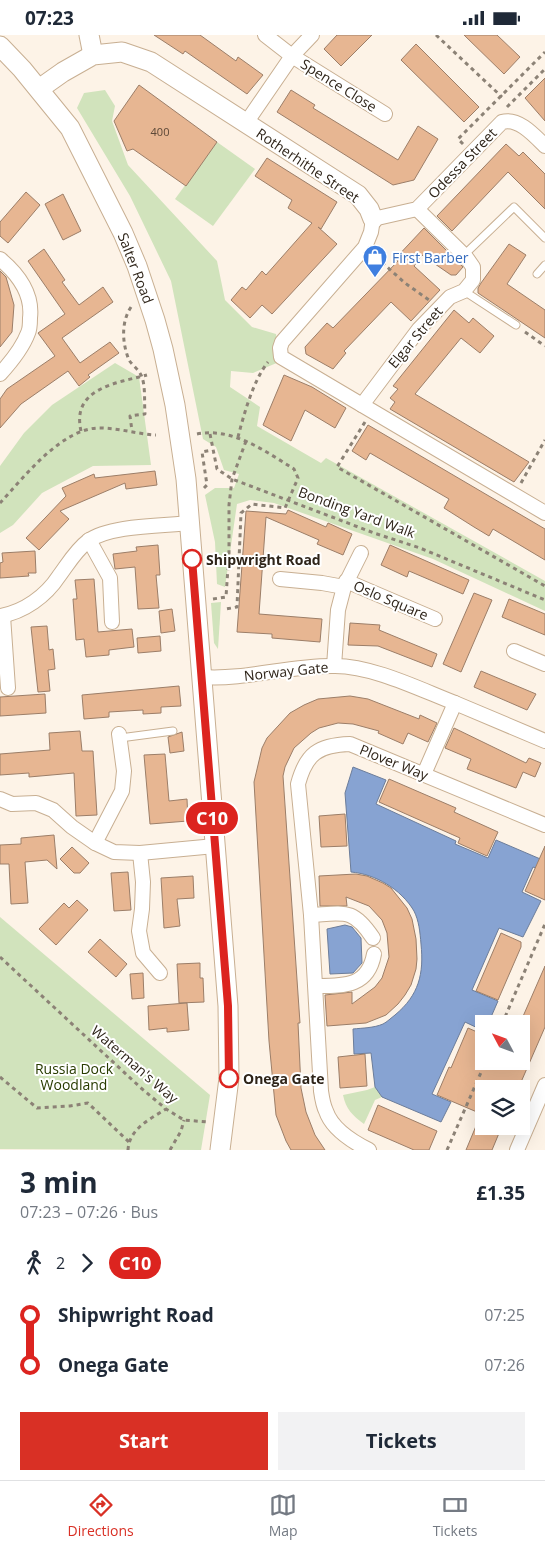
<!DOCTYPE html>
<meta charset="utf-8">
<style>
:root{--surface:#fff;--page:#f2f2f3;--text:#1f2937;--muted:#747a83;--line:#e0e1e3;--accent:#d93025}
body{margin:0;font-family:"Open Sans",sans-serif;background:var(--page);color:var(--text);height:100vh;display:flex;flex-direction:column;font-size:19px;white-space:nowrap}
*{box-sizing:border-box;margin:0}
p{font-size:16px;color:var(--muted)}
.icon{flex:none;width:28px;height:28px;fill:none;stroke:currentColor;stroke-width:2;stroke-linecap:round;stroke-linejoin:round}
.map{position:relative;height:1115px;overflow:hidden}
.details{display:flex;flex-direction:column;background:var(--surface);flex:1}
.details>*{flex:none}
.badge{padding:0 10px;border-radius:16px;font-size:18px;line-height:32px}
.needle{width:32px;rotate:311deg}
.controls{position:absolute;left:475px;top:980px;display:grid;gap:10px}
.controls a{display:grid;place-items:center;width:55px;height:55px;border-radius:0px;background:var(--surface);box-shadow:0 5px 20px #0002;font-size:25px}
.map>.badge{position:absolute;translate:-50% -50%;box-shadow:0 0 0 2px #fff}
.legs{display:flex;align-items:center;gap:8px;height:55px;padding:0 20px;font-size:16px}
.legs p{margin-inline-start:auto}
.overview{display:flex;align-items:center;justify-content:space-between;height:85px;padding:0 20px}
h1{font-size:28px;font-weight:700;line-height:38px}
.action{display:flex;gap:10px;margin-top:auto;padding:10px 20px}
.action a{flex:1;height:58px;border-radius:0px;background:var(--accent);color:#fff;font-size:20px;font-weight:700;line-height:58px;text-align:center}
.action a+a{background:var(--page);color:var(--text)}
ul{padding:0 20px;list-style:none}
li{display:flex;align-items:center;gap:18px;height:50px;font-size:19px}
li i{display:grid;place-items:center;width:8px;height:100%;margin:0 6px;background:currentColor}
li i::after{content:'';width:12px;height:12px;margin:-6px;border:4px solid;border-radius:50%;background:var(--surface)}
li p{margin-inline-start:auto}
li:first-child i{background:linear-gradient(#0000 50%,currentColor 0)}
li:last-child i{background:linear-gradient(currentColor 50%,#0000 0)}
.status{display:flex;justify-content:space-between;align-items:center;height:35px;padding:0 25px;background:var(--surface);direction:ltr}
.status svg{height:14px;fill:currentColor}
.tabs{display:flex;justify-content:space-around;align-items:center;height:70px;border-top:1px solid var(--line);background:var(--surface);font-size:14px;color:var(--muted)}
.tabs a{display:grid;justify-items:center;gap:2px}
.tabs .current{color:var(--accent)}
.map>svg:first-child{display:block}
.green{fill:#d1e3bc}
.water{fill:#87a3d2;stroke:#6c7d9a}
.building{fill:#e7b692;stroke:#9c7e68}
.lines{fill:none;stroke-linecap:round;stroke-linejoin:round}
.lane-casing{stroke:#c8af92;stroke-width:9}
.street-casing{stroke:#c8af92;stroke-width:16}
.secondary-casing{stroke:#c8af92;stroke-width:21}
.path{stroke:#8c8276;stroke-width:3;stroke-dasharray:4 4;stroke-linecap:butt}
.lane{stroke:#fff;stroke-width:7}
.street{stroke:#fff;stroke-width:14}
.secondary{stroke:#fff;stroke-width:19}
.line-1-casing{stroke:#fff;stroke-width:11}
.line-1{stroke:#dc241f;stroke-width:8}
.stop-1-dot{fill:#fff;stroke:#dc241f;stroke-width:2.5}
.labels{text-anchor:middle;dominant-baseline:central;stroke-width:4;stroke-linejoin:round;paint-order:stroke}
.number-label{font-size:11px;fill:#5c4837}
.street-label{font-size:14px;fill:#2e2419;stroke:#fff}
.shop-label{font-size:14px;fill:#366cbe;stroke:#fff;text-anchor:start}
.stop-label{font-size:14px;font-weight:bold;fill:#2e2419;stroke:#fff;text-anchor:start}
.park-label{font-size:14px;fill:#283b00;stroke:#fff}
</style>
<div class="status"><b>07:23</b><svg viewBox="0 0 49 12"><path d="M0 12V9h3v3zM5 12V6h3v6zM10 12V3h3v9zM15 12V0h3v12zM26 1h20v11H26zM47 4h2v5h-2z"/></svg></div>
<div class="map">
<svg width="545" height="1115" viewBox="0 0 545 1115">
<rect width="100%" height="100%" fill="#fdf3e7"/>
<g class="green">
<polygon points="105,55 115,71 112,86 128,130 217,226 225,265 252,292 276,299 279,327 253,338 231,336 230,352 260,372 257,391 321,428 326,423 545,546 545,576 433,524 274,468 250,465 237,469 225,552 217,549 215,507 205,460 215,453 234,453 239,439 224,435 216,412 203,404 171,246 130,161 77,73 84,58"/>
<polygon points="217,107 255,134 213,191 175,164"/>
<polygon points="115,328 139,342 151,430 93,431 42,458 13,490 0,498 0,431 24,398 52,370"/>
<polygon points="221,567 218,614 214,608 211,568"/>
<polygon points="0,882 210,1060 201,1115 0,1114"/>
<path d="M375 1052 382 1062 375 1065 364 1089C352 1080 346 1074 343 1060L367 1055Z"/>
</g>
<g class="water">
<path d="M353 732 386 745 376 769 456 806 455 809 488 823 496 805 545 826V837L533 832 522 857 541 866 523 902 499 893 472 955 498 966 488 989H484V996L465 987 432 1059 451 1067 441 1087 382 1062 375 1052 371 1018 354 1019 353 994C362 993 374 993 383 989 387 987 391 983 395 980 419 960 424 939 421 909 420 897 419 886 414 876 401 854 375 839 351 837L345 758Z"/>
<polygon points="345,890 352,892 361,903 362,928 353,938 330,939 327,894"/>
</g>
<g class="building">
<polygon points="154,0 200,0 236,26 238,22 263,40 247,59 185,16 183,19"/>
<polygon points="337,0 372,0 341,31 324,14"/>
<polygon points="464,0 497,0 520,22 504,39"/>
<polygon points="416,9 479,72 464,87 401,25"/>
<polygon points="545,43 545,86 525,63"/>
<polygon points="139,50 217,107 186,151 133,114 127,116 114,86"/>
<polygon points="291,55 315,70 313,73 398,125 418,91 438,104 414,145 393,150 277,77"/>
<polygon points="506,109 519,121 523,117 545,139 545,174 508,137 452,196 437,181"/>
<polygon points="267,123 337,167 321,194 318,192 337,209 272,279 262,270 250,283 231,265 242,252 246,255 262,236 266,240 312,188 288,173 292,165 255,141"/>
<polygon points="26,157 40,170 8,208 0,201 0,187"/>
<polygon points="63,159 81,196 63,205 45,169"/>
<polygon points="424,193 463,232 456,240 451,240 422,220 414,231 440,255 411,286 391,267 344,316 346,318 333,334 306,319 305,312 327,288 333,293 398,226 395,224"/>
<polygon points="509,209 526,220 507,249 545,275 545,303 478,258 478,253 481,248"/>
<polygon points="44,214 65,245 62,247 79,270 103,252 113,267 62,303 80,328 110,307 119,318 88,340 90,342 79,351 68,336 21,369 0,393 0,364 7,354 55,321 38,298 65,279 28,226"/>
<polygon points="0,236 6,242 14,270 12,297 0,312"/>
<polygon points="454,275 469,288 473,283 494,301 480,318 461,303 415,359 529,427 514,447 390,374 395,367 390,363 398,354 393,351"/>
<polygon points="284,340 312,352 346,373 335,393 305,375 291,406 263,390"/>
<polygon points="368,390 545,494 545,525 493,494 489,501 474,492 444,473 449,464 370,418 366,425 352,416"/>
<polygon points="155,436 157,450 126,454 125,448 60,476 69,484 39,515 26,503 66,461 62,453 94,439 95,443"/>
<polygon points="288,475 326,492 328,488 352,499 343,520 317,509 319,505 266,482 259,579 322,584 320,607 272,603 272,599 237,597 246,476 286,479"/>
<polygon points="158,510 160,540 156,540 159,573 138,574 135,532 115,534 113,519 137,516 136,512"/>
<polygon points="390,510 469,545 463,559 409,536 407,542 381,530"/>
<polygon points="35,516 36,538 28,538 29,541 0,543 0,528 3,527 2,518"/>
<polygon points="94,544 98,597 132,594 134,612 109,615 109,620 86,622 84,604 76,605 73,564 77,564 75,545"/>
<polygon points="474,558 492,565 461,637 443,629"/>
<polygon points="509,564 545,579 545,600 502,582"/>
<polygon points="172,574 175,596 161,598 159,576"/>
<polygon points="350,588 380,590 379,595 437,619 432,632 378,611 348,610"/>
<polygon points="47,591 49,615 53,614 55,634 48,635 50,656 38,657 31,592"/>
<polygon points="160,601 161,616 138,618 137,603"/>
<polygon points="481,636 536,659 527,675 474,652"/>
<polygon points="179,651 181,671 161,672 161,678 143,679 143,675 109,677 109,682 84,684 82,660"/>
<polygon points="45,659 46,678 0,681 0,662"/>
<polygon points="350,661 368,664 419,684 420,680 437,688 428,707 408,698 403,709 378,698 379,696 353,689 338,688 319,693 311,698 294,713 285,732 283,741 300,988 298,988 301,1053 306,1077 315,1100 325,1115 291,1115 286,1106 276,1080 269,1006 254,747 262,713 267,703 290,678 304,670 318,664"/>
<polygon points="454,693 526,728 529,723 541,728 535,742 523,737 516,753 467,734 471,724 445,713"/>
<polygon points="80,696 82,716 93,716 97,780 76,781 74,738 29,742 29,738 0,740 0,719 50,715 49,698"/>
<polygon points="182,697 184,716 170,718 168,702"/>
<polygon points="165,719 169,766 187,764 188,786 150,789 144,720"/>
<polygon points="389,744 456,773 454,777 498,797 487,821 458,808 460,803 379,767"/>
<polygon points="345,779 347,811 321,812 319,781"/>
<polygon points="54,800 57,834 47,825 25,827 28,868 11,869 9,829 0,829 0,810 21,809 21,803"/>
<polygon points="545,811 545,865 525,856"/>
<polygon points="72,812 89,828 80,838 74,838 60,824"/>
<polygon points="128,837 131,875 114,876 111,838"/>
<polygon points="356,839 367,841 383,848 391,853 407,873 412,884 416,904 417,924 416,934 411,950 405,960 398,969 386,980 366,988 327,991 325,960 352,957 352,969 375,952 382,943 389,922 387,898 382,885 369,871 346,862 347,871 320,871 319,841"/>
<polygon points="193,841 194,863 177,864 180,891 164,893 161,843"/>
<polygon points="77,865 88,875 56,910 39,894 64,868 69,873"/>
<polygon points="501,898 521,907 521,912 498,965 476,956"/>
<polygon points="100,904 127,929 116,942 88,917"/>
<polygon points="200,928 200,943 203,943 204,967 179,968 177,929"/>
<polygon points="545,931 545,992 518,1054 484,1054 484,1080 437,1060 449,1032 451,1033 468,993 484,1000 484,1026 521,1026 521,986"/>
<polygon points="143,938 144,963 132,964 130,939"/>
<polygon points="187,968 189,995 167,997 167,993 149,995 148,971"/>
<polygon points="365,1019 367,1051 340,1053 338,1022"/>
<polygon points="378,1070 437,1096 429,1115 414,1115 368,1095"/>
<polygon points="476,1091 502,1091 492,1115 466,1115"/>
</g>
<g class="lines">
<defs>
<g id="lane">
<polyline points="464,220 514,172 545,203"/>
<polyline points="537,239 545,230"/>
<polyline points="464,256 516,290"/>
<polyline points="120,703 173,696"/>
</g>
<g id="street">
<polyline points="265,0 292,21 385,79"/>
<polyline points="246,88 292,21 312,0"/>
<polyline points="417,174 466,222 473,232 473,245 464,256 450,262 419,294 362,370 545,478"/>
<path d="M0 224C18 239 33 258 30 283 30 288 30 294 28 298 22 314 11 327 0 339"/>
<path d="M362 370 281 322 280 313 282 307 365 212 371 197 373 184 417 174 502 87C518 82 534 100 545 111"/>
<polyline points="89,505 110,543 112,587"/>
<polyline points="280,544 322,548 344,552"/>
<polyline points="346,546 435,584"/>
<path d="M0 581C24 577 46 561 59 541 68 529 76 515 88 506 110 490 162 491 190 488"/>
<polyline points="3,581 8,653"/>
<polyline points="514,616 545,629"/>
<polyline points="334,631 338,575 344,552 361,518"/>
<path d="M202 642C247 645 290 630 335 631 373 631 419 654 455 668"/>
<polyline points="424,739 455,668 545,706"/>
<polyline points="0,764 12,769 36,768 53,775 72,792 95,808 114,817 140,818 215,811"/>
<polyline points="95,808 122,756 124,736 119,699"/>
<polyline points="140,818 143,847 142,874 139,896 143,918 160,938"/>
<path d="M311 880C345 878 353 873 373 903"/>
<path d="M316 951C344 951 368 952 374 919"/>
<path d="M369 1115C353 1107 332 1094 326 1076 323 1070 322 1063 321 1056L311 880 298 749C306 719 318 710 350 709L545 790"/>
<polyline points="517,1115 545,1050"/>
</g>
<g id="secondary">
<polyline points="89,0 93,20"/>
<polyline points="0,11 22,34 70,93 123,198 137,231 155,285 163,314 175,370 186,444 228,971 229,1043 220,1115"/>
<polyline points="39,54 63,37 93,20 122,17 151,27 358,160 369,174 373,184"/>
</g>
</defs>
<use href="#lane" class="lane-casing"/>
<use href="#street" class="street-casing"/>
<use href="#secondary" class="secondary-casing"/>
<g class="path">
<polyline points="436,0 502,62"/>
<polyline points="507,72 545,34"/>
<polyline points="463,109 458,104 545,17"/>
<polyline points="376,222 405,248 429,265"/>
<path d="M131 272C121 287 122 308 129 325 132 330 138 334 141 340 146 350 144 368 145 379L130 381 132 396"/>
<polyline points="525,297 545,311"/>
<polyline points="365,387 337,432 545,551"/>
<path d="M81 396C71 353 117 348 147 340"/>
<path d="M197 399C232 392 265 416 294 434L298 443 285 473 252 469 241 478 237 572 226 574"/>
<polyline points="210,399 217,434 232,444 374,498 420,513 545,565"/>
<path d="M238 402C244 379 253 346 268 327"/>
<polyline points="521,448 545,405"/>
<polyline points="204,453 207,450 202,417 212,415"/>
<path d="M0 468C24 442 62 393 99 393 119 393 137 399 156 400"/>
<polyline points="213,564 226,562 229,518 229,470 232,444 246,406"/>
<polyline points="0,922 141,1053 166,1074 184,1085 208,1087"/>
<polyline points="502,989 545,889"/>
<polyline points="0,1042 37,1073 70,1071 88,1068 129,1107"/>
<path d="M128 1115C129 1094 150 1084 166 1074"/>
<polyline points="170,1115 181,1096 184,1085"/>
<polyline points="447,1115 486,1026"/>
</g>
<use href="#lane" class="lane"/>
<use href="#street" class="street"/>
<use href="#secondary" class="secondary"/>
</g>
<g class="lines">
<defs>
<polyline id="line-1" points="192,524 228,971 229,1043"/>
</defs>
<use href="#line-1" class="line-1-casing"/>
<use href="#line-1" class="line-1"/>
</g>
<defs>
<symbol id="shop-pin" viewBox="-11 -11 22 30"><path d="M0 17L-7.5 6A9.5 9.5 0 1 1 7.5 6Z" fill="#3f7fe0" stroke="#fff"/><path d="M-5-2.5h2.3a2.7 3.5 0 0 1 5.4 0H5L5.5 6h-11ZM-1.5-2.5h3a1.5 2.3 0 0 0-3 0Z" fill="#fff"/></symbol>
</defs>
<g fill-rule="evenodd">
<use href="#shop-pin" x="361" y="208" width="28" height="38"/>
</g>
<g class="stop-1-dot">
<circle cx="192" cy="524" r="9"/>
<circle cx="229" cy="1043" r="9"/>
</g>
<g class="labels">
<g class="number-label">
<text x="160" y="96">400</text>
</g>
<g class="street-label">
<text transform="translate(339 50) rotate(32)">Spence Close</text>
<text transform="translate(462 128) rotate(-46)">Odessa Street</text>
<text transform="translate(308 130) rotate(34)">Rotherhithe Street</text>
<text transform="translate(136 233) rotate(69)">Salter Road</text>
<text transform="translate(415 302) rotate(-50)">Elgar Street</text>
<text transform="translate(357 477) rotate(20)">Bonding Yard Walk</text>
<text transform="translate(391 565) rotate(23)">Oslo Square</text>
<text transform="translate(286 636) rotate(-6)">Norway Gate</text>
<text transform="translate(394 727) rotate(22)">Plover Way</text>
<text transform="translate(135 1029) rotate(41)">Waterman's Way</text>
</g>
<g class="shop-label">
<text x="392" y="222">First Barber</text>
</g>
<g class="stop-label">
<text x="206" y="524">Shipwright Road</text>
<text x="243" y="1043">Onega Gate</text>
</g>
<g class="park-label">
<text x="74" y="1033">Russia Dock<tspan x="74" dy="16">Woodland</tspan></text>
</g>
</g>
</svg>
<div class="controls">
<a><svg class="needle" viewBox="-14 -14 28 28"><path d="M0-13l5 13h-10z" fill="#e53935"/><path d="M0 13l5-13h-10z" fill="#747a83"/></svg></a>
<a><svg class="icon" aria-label="layers" viewBox="0 0 24 24"><path d="M12 4l9 5-9 5-9-5zM3 14l9 5 9-5"/></svg></a>
</div>
<b class="badge" style="left:212px;top:783px;background:#dc241f;color:#fff">C10</b>
</div>
<section class="details">
<div class="overview"><div><h1>3 min</h1><p>07:23 – 07:26 · Bus</p></div><b>£1.35</b></div>
<div class="legs"><svg class="icon" aria-label="walk" viewBox="0 0 24 24"><circle cx="13" cy="4" r="2"/><path d="M13 8l-2 6 4 7M11 14l-3 7M7 12l3-4h3l4 4"/></svg>2<svg class="icon" aria-label="forward" viewBox="0 0 24 24"><path d="M9 5l7 7-7 7"/></svg><b class="badge" style="background:#dc241f;color:#fff">C10</b></div>
<ul>
<li><i style="color:#dc241f"></i><b>Shipwright Road</b><p>07:25</p></li>
<li><i style="color:#dc241f"></i><b>Onega Gate</b><p>07:26</p></li>
</ul>
<div class="action"><a>Start</a><a>Tickets</a></div>
</section>
<nav class="tabs">
<a class="current"><svg class="icon" aria-label="directions" viewBox="0 0 24 24"><path d="M12 3l9 9-9 9-9-9zM9 14v-3h6M13 9l2 2-2 2"/></svg>Directions</a>
<a><svg class="icon" aria-label="map" viewBox="0 0 24 24"><path d="M3 6l6-2 6 2 6-2v14l-6 2-6-2-6 2zM9 4v14M15 6v14"/></svg>Map</a>
<a><svg class="icon" aria-label="tickets" viewBox="0 0 24 24"><path d="M3 7h18v10H3zM15 7v10"/></svg>Tickets</a>
</nav>
